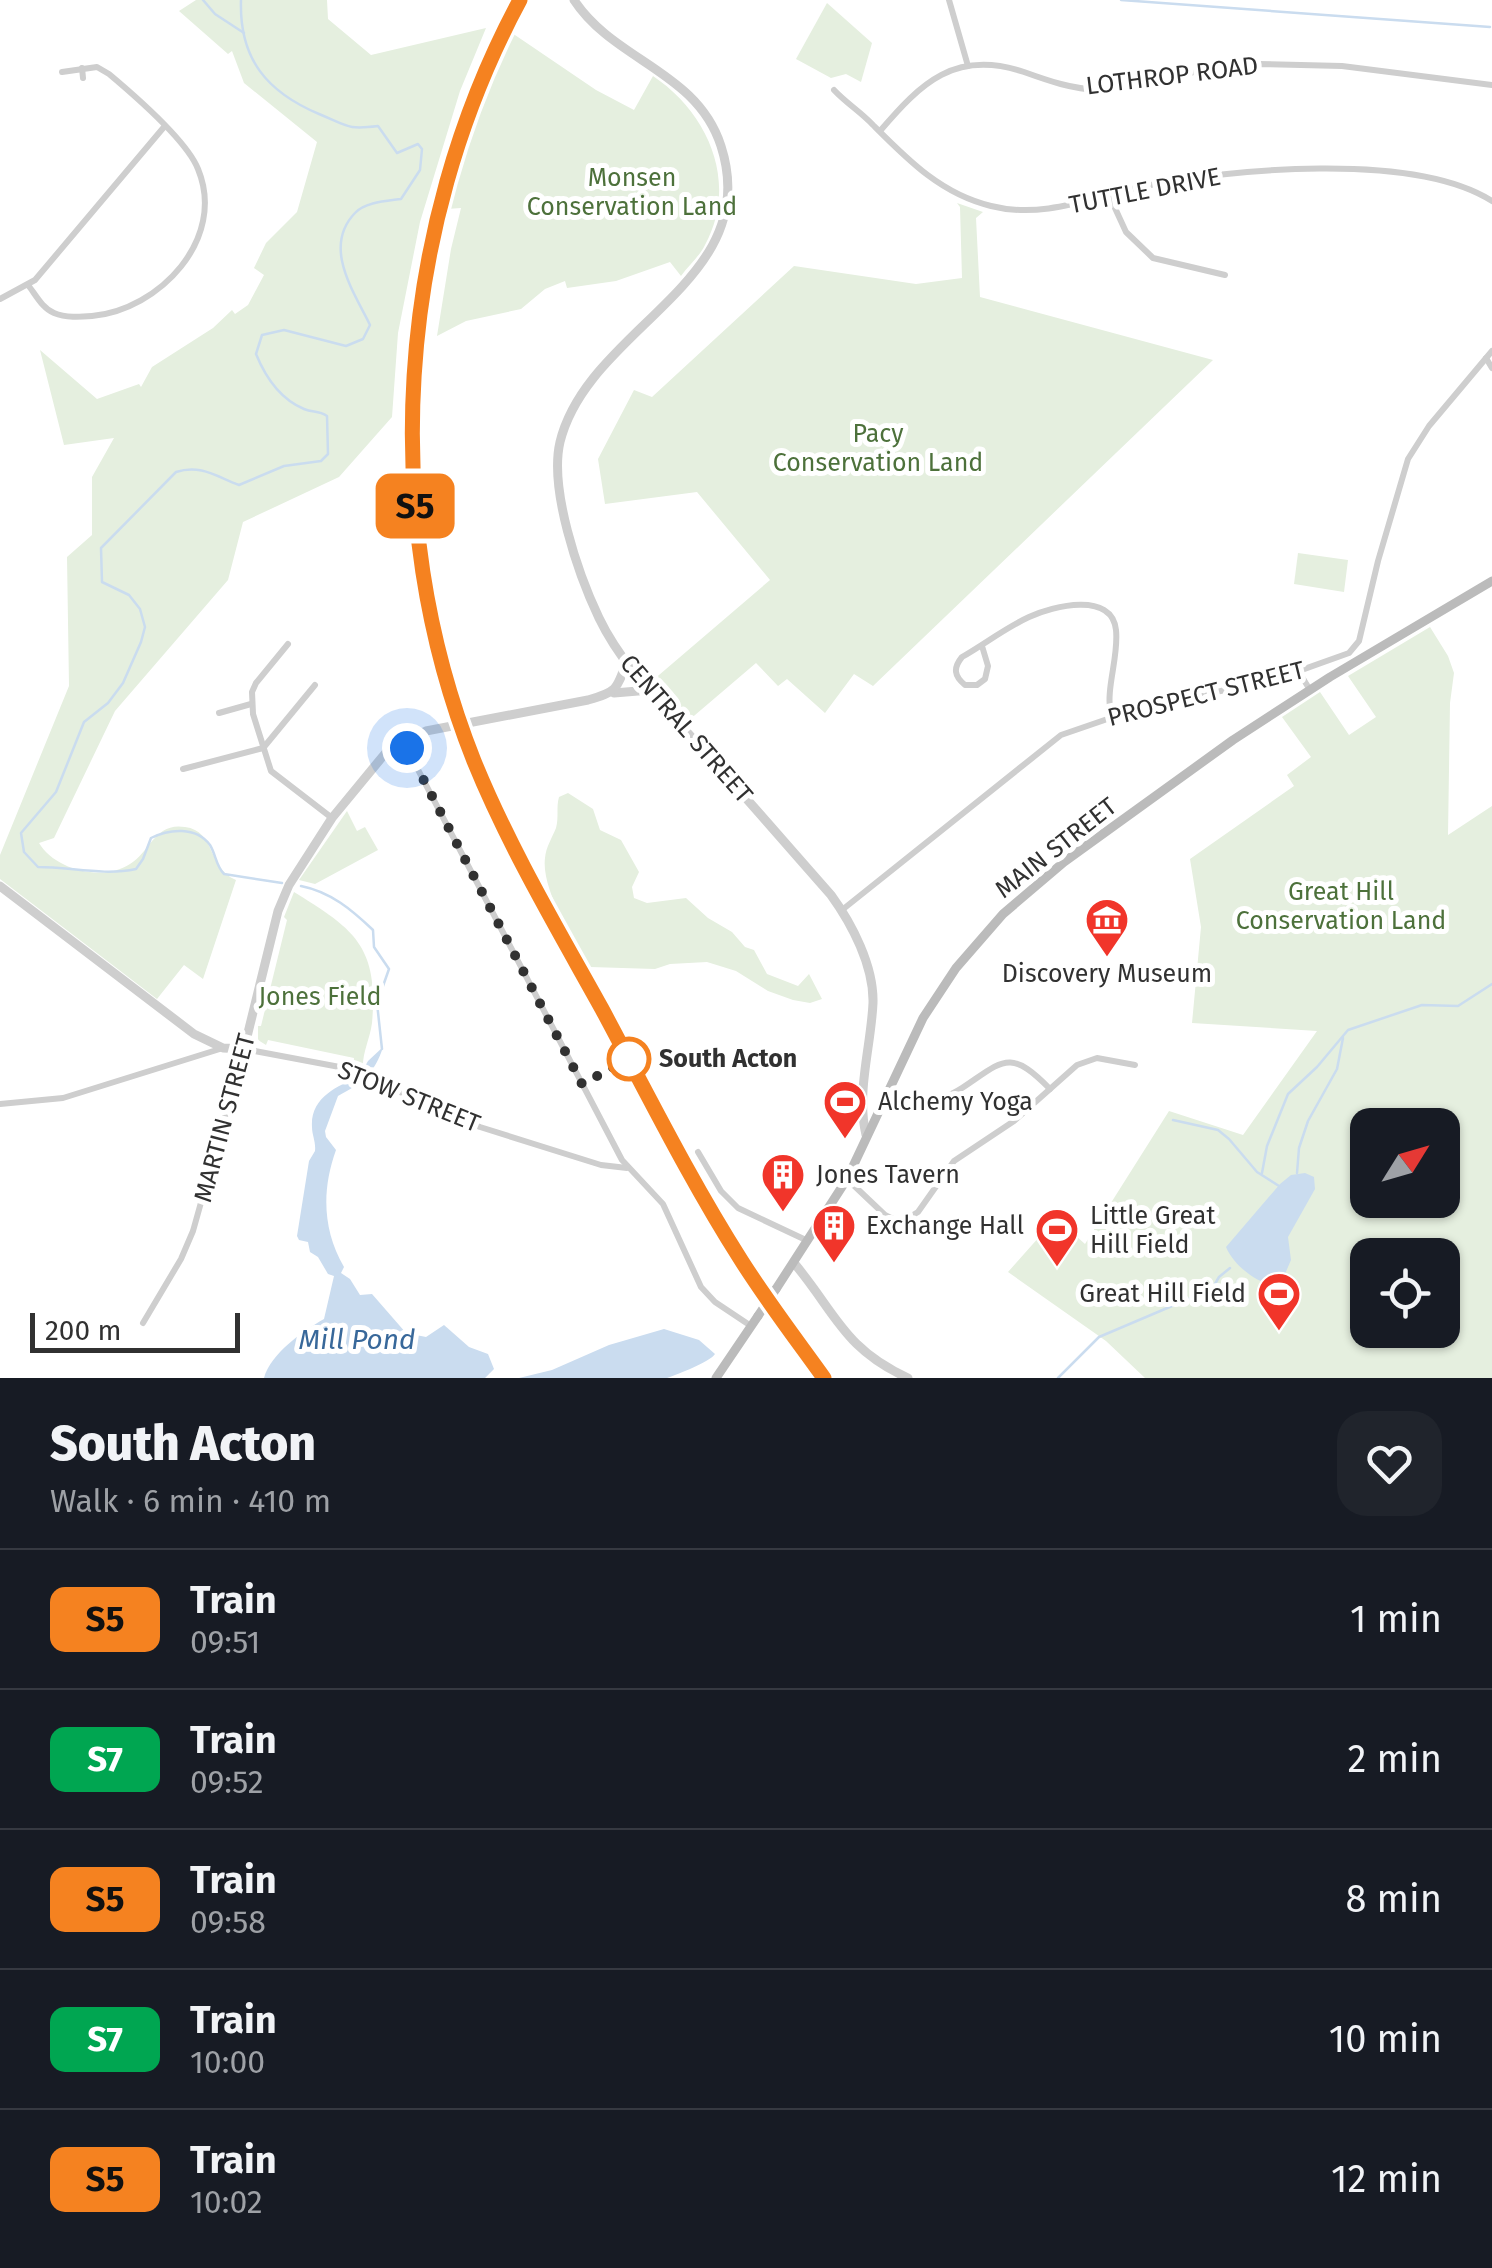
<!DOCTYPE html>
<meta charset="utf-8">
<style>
:root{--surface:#171b24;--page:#20242c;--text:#f1f3f6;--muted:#9ea1a6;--line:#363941}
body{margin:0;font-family:"Fira Sans",sans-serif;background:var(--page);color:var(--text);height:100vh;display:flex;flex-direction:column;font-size:38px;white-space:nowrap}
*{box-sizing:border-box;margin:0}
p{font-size:32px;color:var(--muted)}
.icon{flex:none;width:55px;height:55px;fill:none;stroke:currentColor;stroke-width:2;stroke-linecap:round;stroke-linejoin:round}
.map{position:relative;height:1378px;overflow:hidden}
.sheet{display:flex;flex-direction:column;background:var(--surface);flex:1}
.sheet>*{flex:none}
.badge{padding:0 20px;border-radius:15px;font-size:35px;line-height:65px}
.needle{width:65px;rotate:53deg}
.controls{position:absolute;left:1350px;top:1108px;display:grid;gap:20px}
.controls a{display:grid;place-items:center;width:110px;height:110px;border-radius:20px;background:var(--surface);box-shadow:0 2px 8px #0004;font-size:50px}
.scale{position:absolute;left:30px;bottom:25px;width:210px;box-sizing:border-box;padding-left:10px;border:5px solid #313131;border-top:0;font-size:28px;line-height:35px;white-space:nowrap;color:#313131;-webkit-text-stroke:8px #fff;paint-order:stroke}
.you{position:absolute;width:50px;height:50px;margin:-25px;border:8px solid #fff;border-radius:50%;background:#1a73e8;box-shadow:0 0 0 15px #1a73e833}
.map>.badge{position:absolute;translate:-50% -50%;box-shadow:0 0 0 5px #fff}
.round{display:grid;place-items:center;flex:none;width:105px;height:105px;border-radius:30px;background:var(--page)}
.overview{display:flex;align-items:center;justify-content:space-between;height:170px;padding:0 50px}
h1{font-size:48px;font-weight:800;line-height:75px}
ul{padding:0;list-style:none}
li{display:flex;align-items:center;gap:30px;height:140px;padding:0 50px;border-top:2px solid var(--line)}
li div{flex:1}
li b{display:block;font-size:38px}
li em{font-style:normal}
li .badge{min-width:110px;font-weight:700;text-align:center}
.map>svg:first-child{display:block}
.green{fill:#e5efdf;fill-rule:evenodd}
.water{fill:#cadcef}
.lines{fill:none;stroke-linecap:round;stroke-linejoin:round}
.stream{stroke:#cadcef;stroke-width:2.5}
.minor{stroke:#cecece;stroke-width:6}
.tertiary{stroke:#cecece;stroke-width:9}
.secondary{stroke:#bbb;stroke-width:9}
.rail-casing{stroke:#868686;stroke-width:6}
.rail{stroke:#fff;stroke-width:2.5;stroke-dasharray:8;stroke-linecap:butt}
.secondary-bridge{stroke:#bbb;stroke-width:9}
.line-casing{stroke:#fff;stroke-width:22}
.line{stroke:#f58220;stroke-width:15}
.walk{stroke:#313131;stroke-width:10;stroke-dasharray:0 18}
.stop-dot{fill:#fff;stroke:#f58220;stroke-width:5}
.labels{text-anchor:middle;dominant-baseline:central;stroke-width:10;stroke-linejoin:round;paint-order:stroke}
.street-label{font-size:25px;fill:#313131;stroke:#fff}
.park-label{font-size:25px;fill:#4d713b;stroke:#fff}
.poi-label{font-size:25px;fill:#313131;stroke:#fff;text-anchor:start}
.stop-label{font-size:25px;font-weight:bold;fill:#313131;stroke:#fff;text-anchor:start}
.water-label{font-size:28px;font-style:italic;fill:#38689a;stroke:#fff}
</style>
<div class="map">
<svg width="1492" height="1378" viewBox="0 0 1492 1378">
<rect width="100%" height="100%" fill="#fff"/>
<g class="green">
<path d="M196 0H327L328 19 371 55 486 28 460 91 420 222 398 333 392 417 339 477 243 522 228 580 115 711 54 838 39 843C55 870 103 882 130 864 150 852 155 822 185 827 216 831 207 868 236 880L203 979 184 965 157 999 0 879V855L69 686 67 557 92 535V477L114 438 64 445 40 350 97 399 139 384 141 387 152 367 213 328 232 310 235 314 248 305 264 275 254 268 266 243 297 212 317 142 244 83 232 51 228 54 179 11Z"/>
<polygon points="827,3 872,43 861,82 846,74 831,78 796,59"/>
<path d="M512 33 596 90 634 110 653 76C708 113 739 182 705 245 699 257 688 266 681 276L670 262 616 281 567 288 565 281 545 289 521 309 466 321 437 336 451 249 461 208 447 209 478 110Z"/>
<polygon points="957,203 983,212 976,218 980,297 1213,360 873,686 854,674 825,713 787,679 778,686 756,663 688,721 652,681 770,580 697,492 605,504 598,459 634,390 652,397 794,266 916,284 962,278 960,207"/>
<polygon points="1298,553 1348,560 1344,592 1294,584"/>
<path d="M1430 627 1448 656 1454 673 1450 703 1448 835 1492 806V1378H1145L1106 1341 1008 1272 1056 1218 1085 1244 1169 1111 1243 1135 1317 1031 1192 1023 1201 927 1190 859 1294 786 1287 775 1311 757 1282 717 1320 692 1349 735 1376 717 1348 676ZM1368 1125H1442V1200H1368ZM1368 1255H1442V1330H1368Z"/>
<path d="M568 793 593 809 600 830 621 840 639 872 632 887 634 898 647 903 686 898 708 918 732 932 745 947 754 950 767 974 798 986 809 974 822 999 810 1003 793 1000 768 991 736 971 707 962 670 964 655 969 590 967C573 942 541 888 545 858 546 847 552 838 556 828 559 817 556 807 559 797Z"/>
<polygon points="347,811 357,831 365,827 378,850 315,884 299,880"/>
<path d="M294 892C354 929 379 946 372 1023 370 1039 362 1053 363 1069L353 1066 354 1058 268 1040 266 1045 258 1040V1026H261L287 920 284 917Z"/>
</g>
<g class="water">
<path d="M383 1047C375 1073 362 1083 338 1096L325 1131 326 1137 336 1150C322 1189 322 1229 344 1267L341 1273 350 1279 360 1295 372 1294 406 1333 426 1337 444 1325 469 1347 488 1354 494 1369 485 1378H264C271 1353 303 1331 324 1319L334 1276 328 1274 318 1257 310 1252 308 1242 299 1240 297 1236 309 1161 315 1151C316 1142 312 1135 312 1127 310 1098 337 1086 359 1077L368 1061Z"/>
<path d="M1305 1173 1314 1177 1315 1189 1288 1237 1291 1260 1285 1274 1271 1285C1253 1280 1233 1264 1226 1247L1280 1184 1291 1175Z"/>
<path d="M664 1329 699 1340 715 1354C710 1362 678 1374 667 1378H519L552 1370 609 1345Z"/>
</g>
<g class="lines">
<g class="stream">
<polyline points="203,0 215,14 244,33"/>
<path d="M241 0C239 59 267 92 319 114 348 126 347 130 378 126L397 153 418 144 422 149 420 170 401 199C387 201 365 202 355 213 322 247 354 292 370 325L363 339 346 346 284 330 262 335 256 354C265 376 280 399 304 409 313 413 318 410 327 416L328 454 321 461 284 466 239 485C217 477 201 464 176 472L101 548 102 582 129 595 140 609 145 627 141 642 123 683 108 703 84 722 56 792 21 833 24 852 38 867C71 867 103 876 136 869L143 859 151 838C169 829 196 826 210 845 216 855 216 866 224 874L282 883"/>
<polyline points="1121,0 1490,27"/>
<path d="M301 886C331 892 352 910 373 930L374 947 389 969 377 1003 382 1049"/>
<polyline points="1173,1120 1218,1130 1229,1139 1257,1172 1279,1186"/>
<polyline points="1262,1173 1267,1146 1288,1094 1317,1067 1348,1030 1422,1005 1458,1006 1492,984"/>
<polyline points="1297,1173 1299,1148 1308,1121 1337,1069 1343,1038"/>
<polyline points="1058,1378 1099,1337 1212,1289 1219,1277 1230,1268"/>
</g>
<g class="minor">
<polyline points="949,0 968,66"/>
<polyline points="82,68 83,78"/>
<path d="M834 90C846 103 861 112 873 125 908 160 941 194 991 206 1042 219 1090 198 1140 187 1230 169 1413 151 1492 201"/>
<path d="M880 131C921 83 955 49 1024 72 1049 81 1072 89 1099 90L1231 65 1258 64 1342 66 1492 85"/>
<polyline points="1109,195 1126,232 1153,258 1225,275"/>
<path d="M28 285C36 295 42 308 54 313 66 318 80 317 92 316 159 310 227 239 198 169 187 141 134 95 109 74L97 67 62 72"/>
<polyline points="0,299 35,280 164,127"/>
<polyline points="1486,358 1492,368"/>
<polyline points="288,644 256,683 252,692 253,714 271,771 332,818"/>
<path d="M982 646 988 666 985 679 977 685H965C954 676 953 668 962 657 985 644 1005 628 1029 617 1053 606 1112 591 1116 630 1119 658 1105 688 1111 716"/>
<polyline points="1299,672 1310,690"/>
<polyline points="219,713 251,704"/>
<polyline points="403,741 622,1160 663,1204 701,1287 715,1302 751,1326"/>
<polyline points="264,747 315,685"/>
<polyline points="183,769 263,748"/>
<polyline points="842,910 1061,735 1154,703 1265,683 1349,653 1359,641 1378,561 1408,459 1429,426 1492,351"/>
<polyline points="0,1104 63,1098 223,1048"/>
<path d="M925 1106C937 1100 950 1096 962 1088 1003 1061 1009 1047 1050 1089"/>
<polyline points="698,1152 721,1191 738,1208 808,1241"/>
<polyline points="847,1179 885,1215 895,1220 908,1218 918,1212 954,1161 1014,1121 1077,1065 1097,1058 1135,1065"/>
<polyline points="143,1323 181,1259 193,1231 244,1049 345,1068 480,1127 601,1165 627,1168"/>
</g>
<g class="tertiary">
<path d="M574 0C614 61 697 71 721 146 765 282 588 327 560 442 549 489 578 574 599 618 622 666 661 703 696 742 742 793 786 844 831 895 852 924 874 966 873 1003 871 1047 856 1092 866 1135"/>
<polyline points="614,693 650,690"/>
<path d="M0 886 194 1034 223 1048 244 1049 278 911 289 885 332 818 388 750 426 731 588 700C616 692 617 690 626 663"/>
<path d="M794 1263C836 1313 843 1348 908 1378"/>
</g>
<g class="secondary">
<polyline points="776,1289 847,1179 923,1018 956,968 1003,914 1064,862 1233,740 1330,677 1492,581"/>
<polyline points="716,1378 758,1316"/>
</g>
<defs>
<path id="rail" d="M520 0C395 231 378 517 474 761 511 854 564 942 612 1030 655 1106 694 1186 741 1261 767 1301 796 1339 824 1378"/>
</defs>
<use href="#rail" class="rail-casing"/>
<use href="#rail" class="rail"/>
<polyline class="secondary-bridge" points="758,1316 776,1289"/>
</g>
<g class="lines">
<defs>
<path id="line" d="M520 0C396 230 377 518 474 761 509 847 557 928 602 1009 647 1093 690 1180 741 1260 767 1301 796 1339 824 1378"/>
</defs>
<use href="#line" class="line-casing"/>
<use href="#line" class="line"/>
<polyline class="walk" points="407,748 582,1084 629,1059"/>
</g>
<defs>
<symbol id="museum-pin" viewBox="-11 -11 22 30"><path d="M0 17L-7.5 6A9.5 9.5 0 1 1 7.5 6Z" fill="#f1352a" stroke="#fff"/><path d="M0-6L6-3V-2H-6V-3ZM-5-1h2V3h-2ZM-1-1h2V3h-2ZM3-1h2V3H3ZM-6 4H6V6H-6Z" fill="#fff"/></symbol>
<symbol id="stadium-pin" viewBox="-11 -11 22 30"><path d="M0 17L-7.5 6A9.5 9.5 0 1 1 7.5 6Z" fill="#f1352a" stroke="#fff"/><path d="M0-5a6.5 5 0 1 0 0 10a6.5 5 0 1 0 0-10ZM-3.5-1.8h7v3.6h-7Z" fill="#fff"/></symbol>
<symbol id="building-pin" viewBox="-11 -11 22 30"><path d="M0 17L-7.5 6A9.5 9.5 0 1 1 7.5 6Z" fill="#f1352a" stroke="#fff"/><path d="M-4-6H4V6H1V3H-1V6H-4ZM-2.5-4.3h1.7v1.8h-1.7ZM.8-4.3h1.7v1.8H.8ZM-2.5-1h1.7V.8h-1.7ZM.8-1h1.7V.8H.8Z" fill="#fff"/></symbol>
</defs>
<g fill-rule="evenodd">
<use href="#museum-pin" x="1082" y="895" width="50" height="68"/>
<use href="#stadium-pin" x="820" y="1077" width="50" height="68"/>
<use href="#building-pin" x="758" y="1150" width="50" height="68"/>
<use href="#building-pin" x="809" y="1201" width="50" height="68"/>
<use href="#stadium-pin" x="1032" y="1205" width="50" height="68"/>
<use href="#stadium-pin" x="1254" y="1269" width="50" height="68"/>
</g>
<circle class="stop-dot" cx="629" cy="1059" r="20"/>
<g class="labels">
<g class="street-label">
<text transform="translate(1172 76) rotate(-7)">LOTHROP ROAD</text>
<text transform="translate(1145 191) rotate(-11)">TUTTLE DRIVE</text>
<text transform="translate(1206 694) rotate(-14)">PROSPECT STREET</text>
<text transform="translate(686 729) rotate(49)">CENTRAL STREET</text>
<text transform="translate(1056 848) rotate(-38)">MAIN STREET</text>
<text transform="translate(409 1097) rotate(22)">STOW STREET</text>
<text transform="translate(225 1118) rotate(-75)">MARTIN STREET</text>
</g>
<g class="park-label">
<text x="632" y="178">Monsen<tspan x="632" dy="29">Conservation Land</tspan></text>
<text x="878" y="434">Pacy<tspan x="878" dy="29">Conservation Land</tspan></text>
<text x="1341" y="892">Great Hill<tspan x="1341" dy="29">Conservation Land</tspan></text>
<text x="320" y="997">Jones Field</text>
</g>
<g class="poi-label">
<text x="1107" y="974" text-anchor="middle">Discovery Museum</text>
<text x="878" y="1102">Alchemy Yoga</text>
<text x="816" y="1175">Jones Tavern</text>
<text x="1090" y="1216">Little Great<tspan x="1090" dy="29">Hill Field</tspan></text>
<text x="866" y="1226">Exchange Hall</text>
<text x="1246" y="1294" text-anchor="end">Great Hill Field</text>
</g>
<g class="stop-label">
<text x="659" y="1059">South Acton</text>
</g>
<g class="water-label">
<text x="357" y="1339">Mill Pond</text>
</g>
</g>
</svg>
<div class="controls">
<a><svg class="needle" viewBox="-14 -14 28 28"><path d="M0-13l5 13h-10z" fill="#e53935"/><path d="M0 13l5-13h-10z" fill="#9ea1a6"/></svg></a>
<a><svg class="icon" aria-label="locate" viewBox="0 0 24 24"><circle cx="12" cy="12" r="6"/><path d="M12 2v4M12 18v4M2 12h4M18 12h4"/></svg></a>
</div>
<div class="scale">200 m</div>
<div class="you" style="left:407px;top:748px"></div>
<b class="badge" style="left:415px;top:506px;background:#f58220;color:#111">S5</b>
</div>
<section class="sheet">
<div class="overview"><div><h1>South Acton</h1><p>Walk · 6 min · 410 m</p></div><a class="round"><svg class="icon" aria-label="heart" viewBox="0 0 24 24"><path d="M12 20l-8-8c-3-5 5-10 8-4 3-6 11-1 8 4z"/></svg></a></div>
<ul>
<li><span class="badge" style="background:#f58220;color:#111">S5</span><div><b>Train</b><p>09:51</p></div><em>1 min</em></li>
<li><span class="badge" style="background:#00a651;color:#fff">S7</span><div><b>Train</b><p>09:52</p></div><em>2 min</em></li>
<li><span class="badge" style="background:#f58220;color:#111">S5</span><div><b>Train</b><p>09:58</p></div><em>8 min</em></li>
<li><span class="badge" style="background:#00a651;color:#fff">S7</span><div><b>Train</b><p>10:00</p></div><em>10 min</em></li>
<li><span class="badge" style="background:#f58220;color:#111">S5</span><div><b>Train</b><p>10:02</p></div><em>12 min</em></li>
</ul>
</section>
